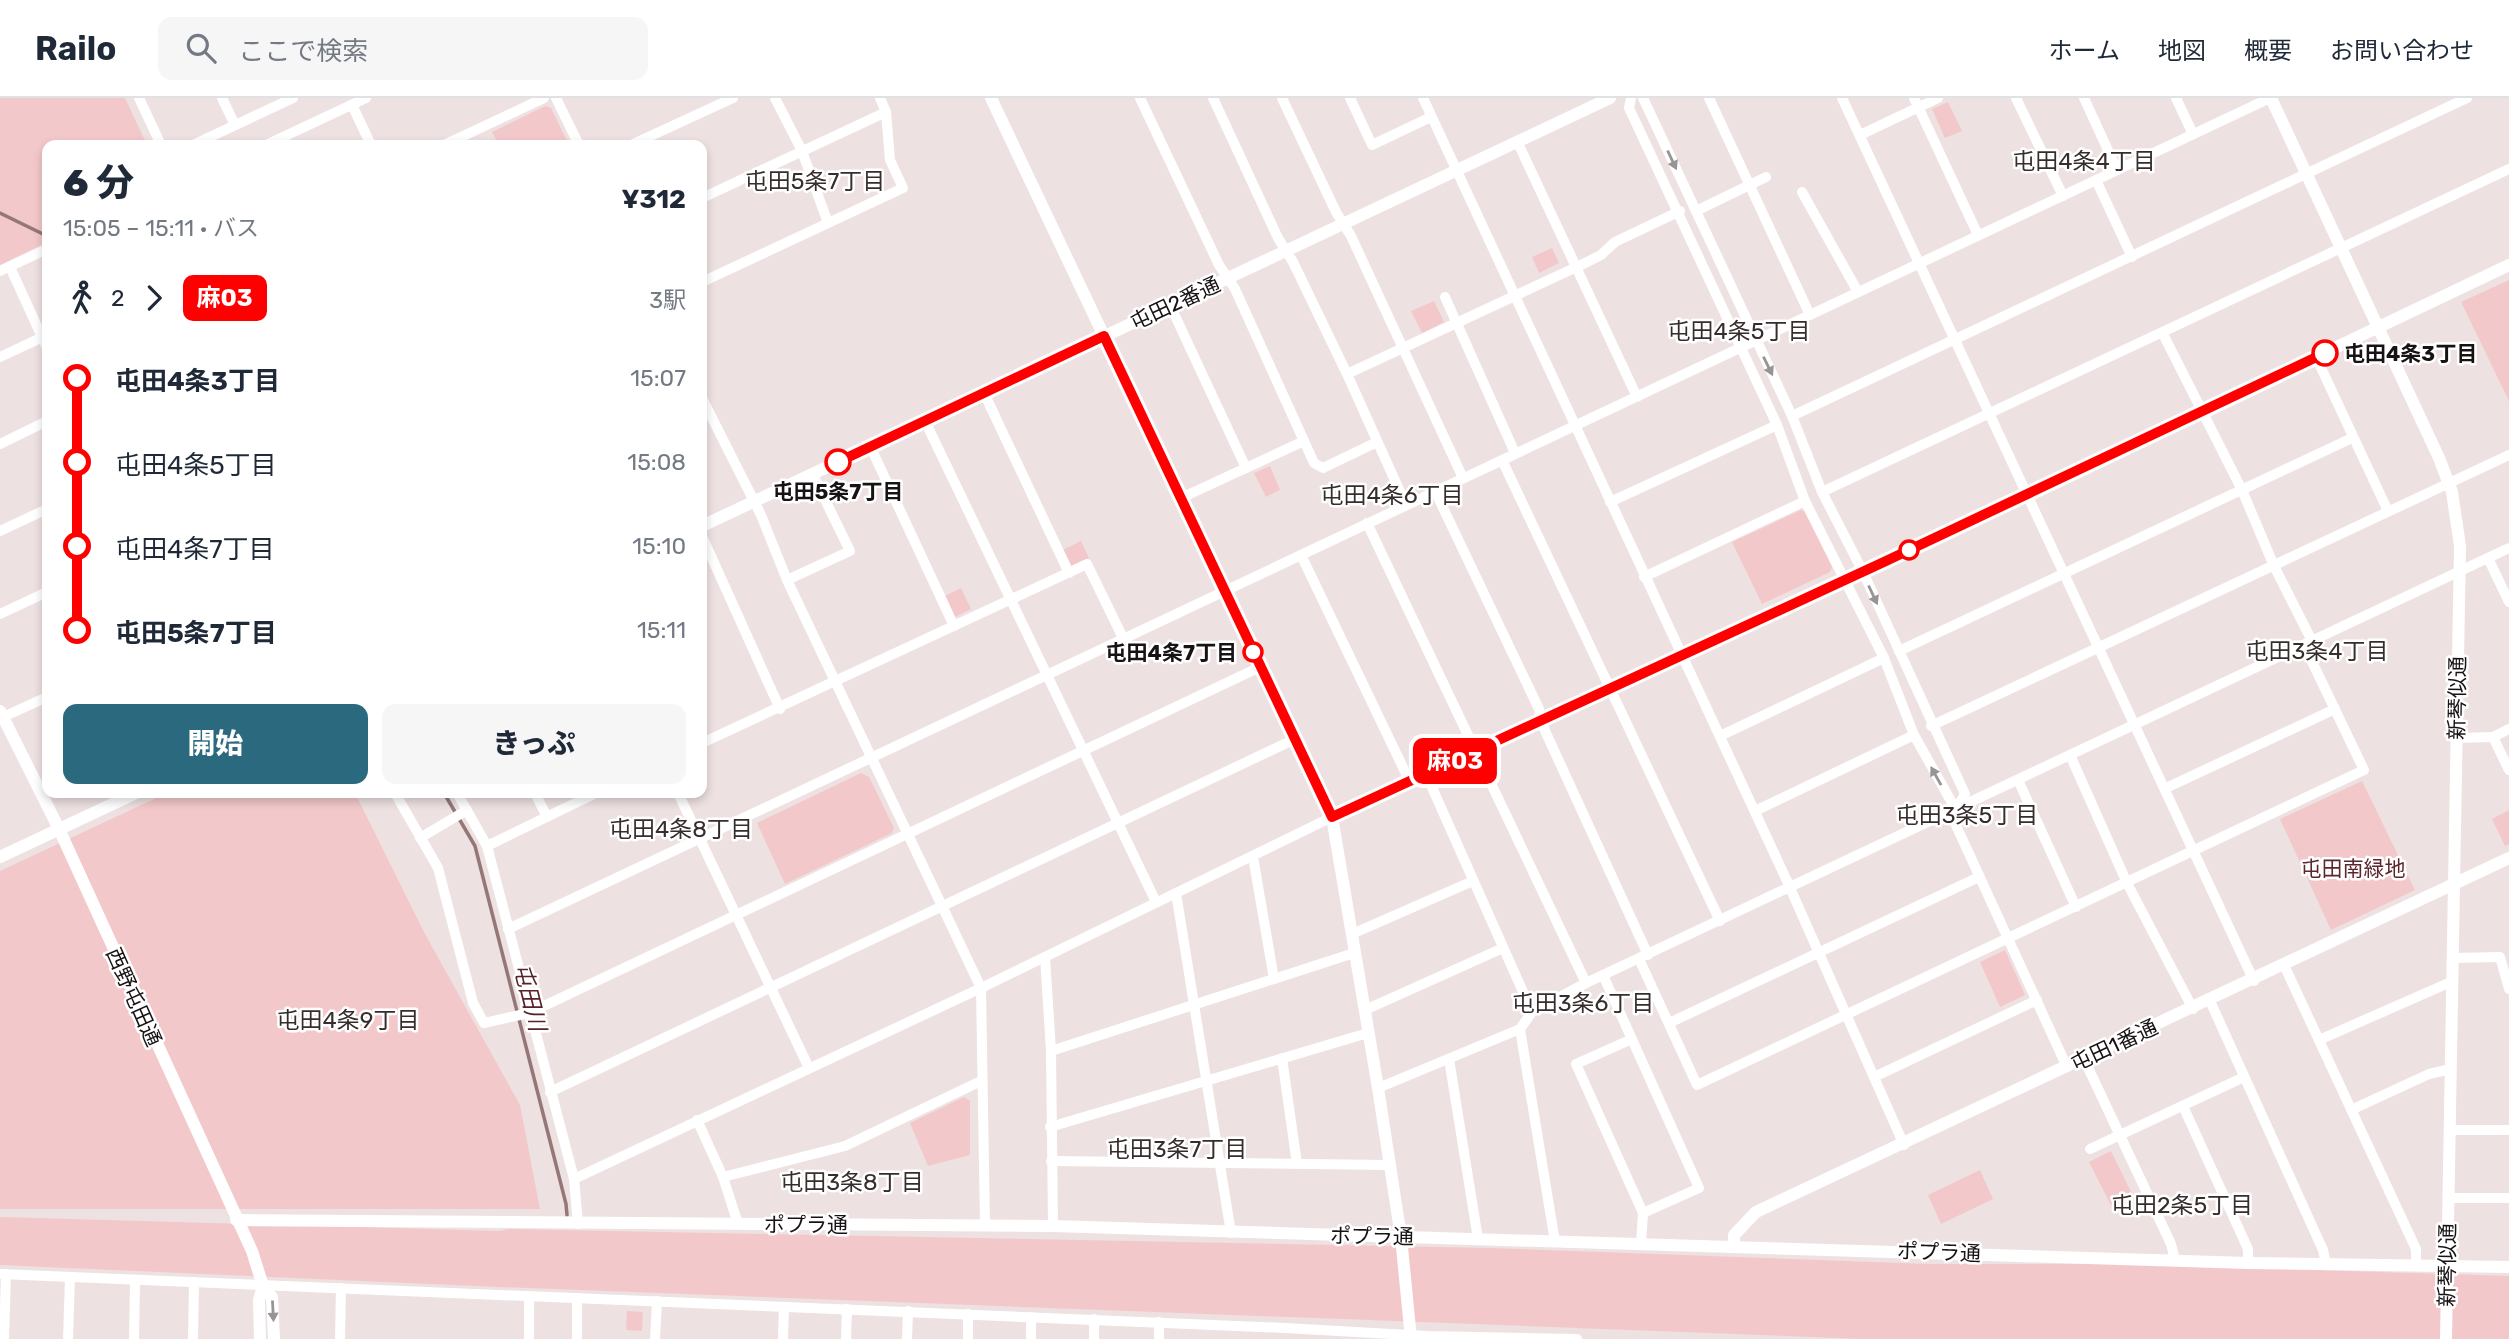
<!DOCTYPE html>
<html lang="ja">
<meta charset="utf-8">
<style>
:root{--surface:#fff;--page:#f6f6f7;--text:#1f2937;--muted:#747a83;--line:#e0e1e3;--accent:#2b697f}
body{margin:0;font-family:Rubik,"Noto Sans JP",sans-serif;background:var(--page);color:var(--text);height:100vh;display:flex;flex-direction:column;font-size:26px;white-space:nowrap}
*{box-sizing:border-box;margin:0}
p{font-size:23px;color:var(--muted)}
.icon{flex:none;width:38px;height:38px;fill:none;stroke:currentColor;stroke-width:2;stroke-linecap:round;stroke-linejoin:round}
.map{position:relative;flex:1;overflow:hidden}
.panel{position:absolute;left:42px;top:42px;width:665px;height:658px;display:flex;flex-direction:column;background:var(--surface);border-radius:14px;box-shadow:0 4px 10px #0003}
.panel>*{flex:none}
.badge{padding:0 14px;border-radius:10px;font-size:24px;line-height:46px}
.map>.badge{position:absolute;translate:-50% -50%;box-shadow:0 0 0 4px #fff}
.legs{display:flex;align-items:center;gap:10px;height:77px;padding:0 21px;font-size:23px}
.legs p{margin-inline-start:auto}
.head{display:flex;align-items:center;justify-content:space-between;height:119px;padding:0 21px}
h1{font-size:38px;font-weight:800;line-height:52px}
.action{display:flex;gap:14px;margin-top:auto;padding:14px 21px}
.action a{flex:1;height:80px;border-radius:14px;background:var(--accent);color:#fff;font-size:28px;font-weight:800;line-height:80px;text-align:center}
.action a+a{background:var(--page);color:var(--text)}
ul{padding:0 21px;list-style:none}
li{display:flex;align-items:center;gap:24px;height:84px;font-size:26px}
li i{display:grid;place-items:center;width:10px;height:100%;margin:0 9px;background:currentColor}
li i::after{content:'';width:18px;height:18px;margin:-9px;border:5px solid;border-radius:50%;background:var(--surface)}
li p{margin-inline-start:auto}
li:first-child i{background:linear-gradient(#0000 50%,currentColor 0)}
li:last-child i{background:linear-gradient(currentColor 50%,#0000 0)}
header{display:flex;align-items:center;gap:42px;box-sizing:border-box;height:98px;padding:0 35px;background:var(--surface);border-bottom:2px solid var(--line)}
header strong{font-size:33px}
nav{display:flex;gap:38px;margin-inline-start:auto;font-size:24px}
.search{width:490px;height:63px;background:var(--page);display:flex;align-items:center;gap:18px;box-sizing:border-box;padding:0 24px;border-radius:14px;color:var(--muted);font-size:26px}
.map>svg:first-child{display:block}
.green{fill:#f3c8ca}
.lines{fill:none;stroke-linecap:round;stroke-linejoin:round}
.stream{stroke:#957778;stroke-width:3.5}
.minor{stroke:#fff;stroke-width:10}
.tertiary{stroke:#fff;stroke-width:12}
.oneway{fill:#979495}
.line-1-casing{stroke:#fff;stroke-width:16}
.line-1{stroke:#f00;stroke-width:10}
.stop-1-dot{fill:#fff;stroke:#f00;stroke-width:3.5}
.labels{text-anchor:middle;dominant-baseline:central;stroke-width:5;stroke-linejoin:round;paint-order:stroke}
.street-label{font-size:21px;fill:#171213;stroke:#fff}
.stop-label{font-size:21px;font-weight:bold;fill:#171213;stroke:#fff;text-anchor:start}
.park-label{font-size:21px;fill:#5b262c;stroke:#fff}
.neighbourhood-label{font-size:23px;fill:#362d2d;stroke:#fff}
.water-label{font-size:23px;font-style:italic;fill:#572228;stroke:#fff}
</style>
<header>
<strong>Railo</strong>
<div class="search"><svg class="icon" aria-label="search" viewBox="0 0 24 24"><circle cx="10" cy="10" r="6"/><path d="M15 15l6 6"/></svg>ここで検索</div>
<nav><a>ホーム</a><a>地図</a><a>概要</a><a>お問い合わせ</a></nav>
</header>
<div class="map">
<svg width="2509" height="1241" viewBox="0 0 2509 1241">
<rect width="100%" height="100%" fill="#eee1e1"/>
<g class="green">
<polygon points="0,0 125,0 147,47 47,47 47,144 0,167"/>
<polygon points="1948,4 1962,33 1945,40 1932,11"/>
<polygon points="545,8 551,10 569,47 499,47 492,34"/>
<polygon points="1552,150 1559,165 1539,175 1532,159"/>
<polygon points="2509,182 2509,303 2461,204"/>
<polygon points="1434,203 1444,224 1422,235 1411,213"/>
<polygon points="1270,368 1280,392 1266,399 1254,375"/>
<polygon points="1801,412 1805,414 1832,469 1830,474 1762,506 1732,444"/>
<polygon points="1081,443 1089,460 1069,470 1061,453"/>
<polygon points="961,490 971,511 953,520 943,499"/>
<polygon points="861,675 869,679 894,730 892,735 785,786 757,725"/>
<polygon points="2362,683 2415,792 2331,832 2280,721"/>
<polygon points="167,695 355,695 425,836 520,1007 540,1111 0,1111 0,773"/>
<polygon points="2509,712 2509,746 2505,748 2492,721"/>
<polygon points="2005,852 2025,897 2000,909 1980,864"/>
<polygon points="964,999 970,1003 970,1057 928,1068 910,1025"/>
<polygon points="2111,1053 2133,1098 2112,1109 2089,1064"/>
<polygon points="1980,1072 1993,1101 1941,1126 1928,1097"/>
<polygon points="0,1119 500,1133 508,1131 1493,1150 1928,1166 2123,1166 2509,1178 2509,1241 1864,1241 499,1189 0,1167"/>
<polygon points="627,1213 643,1214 642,1233 626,1232"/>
</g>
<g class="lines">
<g class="stream">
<polyline points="0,115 47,138"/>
<polyline points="444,695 475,748 566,1106 567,1117"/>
</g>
<g class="minor">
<polyline points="139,0 161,47"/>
<polyline points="222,0 235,27"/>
<polyline points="556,0 579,47"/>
<polyline points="775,0 802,53 828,125"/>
<polyline points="1140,0 1219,167 1235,191 1314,365 1323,370 1377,344"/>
<polyline points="1213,0 1278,140 1293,164 1347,276 1406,407"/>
<polyline points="1282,0 1336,114 1351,138 1463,380"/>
<polyline points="1350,0 1372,47 1431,19"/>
<polyline points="1423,0 1787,783 1904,1047"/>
<polyline points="1631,0 1629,10 1777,327 1805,403 1884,560 1914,637 1956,712 1965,696 1863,474 1822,394 1792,318 1643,0"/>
<polyline points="1709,0 1810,217"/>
<polyline points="1842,0 2254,883"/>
<polyline points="1914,0 1978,137"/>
<polyline points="2016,0 2063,98"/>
<polyline points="2084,0 2117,72"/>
<polyline points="2176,0 2193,36"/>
<polyline points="352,7 371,47"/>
<polyline points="1860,37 1938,0"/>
<polyline points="1517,43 1637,299"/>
<polyline points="193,47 293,0"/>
<polyline points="266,47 366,0"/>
<polyline points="444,47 544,0"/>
<polyline points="631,47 733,0"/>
<polyline points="2096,82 2132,159"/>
<polyline points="1802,94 1858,194"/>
<polyline points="702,100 886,14"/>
<polyline points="1696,113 1766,79"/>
<polyline points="10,169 47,250"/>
<polyline points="0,173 47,151"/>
<polyline points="702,184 903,90 890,62 886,14 880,0"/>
<polyline points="1445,199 1515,355"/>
<polyline points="1170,207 1246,370 1181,400"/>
<polyline points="2163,236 2242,392 2274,468 2312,543"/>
<polyline points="0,259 47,237"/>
<polyline points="2316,259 2388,413"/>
<polyline points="1347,276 1581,167 1601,157 1615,144 1680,113"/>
<polyline points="984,295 1069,475"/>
<polyline points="702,300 761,417 787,482 981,890 985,1127"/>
<polyline points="1792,318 2467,0"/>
<polyline points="925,323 1156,804"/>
<polyline points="0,346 47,323"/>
<polyline points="870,348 954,528"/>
<polyline points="1502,362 1720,823"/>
<polyline points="1246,370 1304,343"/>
<polyline points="1435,393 1539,611 1541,624 1648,857"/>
<polyline points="1822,394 2509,71"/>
<polyline points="1610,404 1777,327"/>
<polyline points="1367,425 1586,885"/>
<polyline points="0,433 47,411"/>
<polyline points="702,438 780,611"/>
<polyline points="1301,457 1410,684"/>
<polyline points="2488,460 2509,504"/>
<polyline points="1644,479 1805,403"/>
<polyline points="787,482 850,453 812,375"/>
<polyline points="0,516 47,494"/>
<polyline points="1899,553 2352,340"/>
<polyline points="3,619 47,599"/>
<polyline points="1931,628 2509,357"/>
<polyline points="1720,638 1884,560"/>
<polyline points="2493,639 2509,672"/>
<polyline points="2457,640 2493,639 2509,631"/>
<polyline points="702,645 1087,466 1124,542"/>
<polyline points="2070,657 2127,785 2193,911"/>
<polyline points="1426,676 1532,914"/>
<polyline points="2018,682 2076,809"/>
<polyline points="2166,690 2335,611"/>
<polyline points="395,695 438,770 473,905 484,925 529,915 1260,569"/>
<polyline points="457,695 487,748 574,1081 578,1126"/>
<polyline points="535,695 547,719"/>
<polyline points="678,695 809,970"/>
<polyline points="1956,712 1954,723 2067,969"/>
<polyline points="1755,713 1914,637"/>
<polyline points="420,740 467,712"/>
<polyline points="487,748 596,695"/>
<polyline points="1253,759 1274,881"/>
<polyline points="1176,795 1231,1135"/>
<polyline points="508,831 2270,0"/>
<polyline points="1352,836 1473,783"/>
<polyline points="1045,859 1051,953 1053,1128"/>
<polyline points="2453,860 2500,859 2509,891"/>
<polyline points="1639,861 1697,987 2364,672 2304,547"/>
<polyline points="2284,867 2416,1151 2416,1167"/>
<polyline points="1603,877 1699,1090 1643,1115"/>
<polyline points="2210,903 2323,1152 2326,1166"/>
<polyline points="1365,912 1503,850"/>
<polyline points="1669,925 1979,779"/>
<polyline points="1520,931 1555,1144"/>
<polyline points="1632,941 1576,966 1643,1115 1641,1146"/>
<polyline points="2319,942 2453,883"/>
<polyline points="1051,953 1354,855"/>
<polyline points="1282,960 1297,1066"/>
<polyline points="1449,961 1478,1141"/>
<polyline points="2084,961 2171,1146 2175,1162"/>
<polyline points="1874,979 2037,902"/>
<polyline points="1378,990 1520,931 1532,914 1586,885 2509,450"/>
<polyline points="550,994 1295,641"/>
<polyline points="2183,1008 2248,1151 2248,1165"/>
<polyline points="2351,1012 2429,976 2451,971"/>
<polyline points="697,1022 723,1079 738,1126"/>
<polyline points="1050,1029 1368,935"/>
<polyline points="2450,1032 2509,1032"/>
<polyline points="2090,1051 2244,979"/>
<polyline points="1051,1063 1389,1067"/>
<polyline points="723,1079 845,1048 981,983"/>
<polyline points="574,1081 981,890 1332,719"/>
<polyline points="2448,1100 2509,1100"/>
<polyline points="0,1176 1285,1230 1427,1238 1577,1241"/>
<polyline points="577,1200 577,1241"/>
<polyline points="4,1241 6,1176"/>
<polyline points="68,1241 70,1179"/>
<polyline points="134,1241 135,1182"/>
<polyline points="193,1241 194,1184"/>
<polyline points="340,1241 341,1190"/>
<polyline points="529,1241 529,1199"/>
<polyline points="655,1241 657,1203"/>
<polyline points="783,1241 784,1209"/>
<polyline points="846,1241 847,1211"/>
<polyline points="907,1241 908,1213"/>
<polyline points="968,1241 968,1216"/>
<polyline points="1031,1241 1031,1219"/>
<polyline points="1094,1241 1094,1221"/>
<polyline points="1159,1241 1159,1224"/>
</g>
<g class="tertiary">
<polyline points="991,0 1332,719 1378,990 1401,1139 1411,1241"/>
<polyline points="2271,0 2439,360 2452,394 2460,448 2446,1241"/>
<polyline points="702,428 1610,0"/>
<polyline points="0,613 59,731 252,1153 263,1188 272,1199 274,1241"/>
<polyline points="1332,719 2000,409 2509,167"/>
<polyline points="0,759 136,695"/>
<polyline points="236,1122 1053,1128 2248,1165 2509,1169"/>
<polyline points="1734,1147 1734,1137 1756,1114 2509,760"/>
<polyline points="260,1241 259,1202 263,1188"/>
</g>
</g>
<defs><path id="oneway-solid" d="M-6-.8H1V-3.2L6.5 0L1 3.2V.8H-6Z" transform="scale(1.75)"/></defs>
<g class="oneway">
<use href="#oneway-solid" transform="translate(1672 62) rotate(65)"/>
<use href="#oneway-solid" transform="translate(1768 268) rotate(64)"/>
<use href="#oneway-solid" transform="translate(1873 497) rotate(65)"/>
<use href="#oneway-solid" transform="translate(1936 678) rotate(-119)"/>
<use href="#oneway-solid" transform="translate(273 1213) rotate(87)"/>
</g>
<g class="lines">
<defs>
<polyline id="line-1" points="838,364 1104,238 1332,719 1886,463 2325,255"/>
</defs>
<use href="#line-1" class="line-1-casing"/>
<use href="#line-1" class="line-1"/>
</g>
<g class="stop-1-dot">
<circle cx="2325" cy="255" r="12"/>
<circle cx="838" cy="364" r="12"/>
<circle cx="1909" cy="452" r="9"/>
<circle cx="1253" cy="554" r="9"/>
</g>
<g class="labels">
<g class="street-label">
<text transform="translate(1175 205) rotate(-25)">屯田2番通</text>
<text transform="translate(2457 600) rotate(-89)">新琴似通</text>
<text transform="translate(134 899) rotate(66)">西野屯田通</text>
<text transform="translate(2114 947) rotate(-25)">屯田1番通</text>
<text x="806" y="1126">ポプラ通</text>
<text transform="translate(1372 1138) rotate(1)">ポプラ通</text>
<text transform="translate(1939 1154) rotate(2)">ポプラ通</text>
<text transform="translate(2447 1167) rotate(-89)">新琴似通</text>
</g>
<g class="stop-label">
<text x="2344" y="255">屯田4条3丁目</text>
<text x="838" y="393" text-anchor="middle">屯田5条7丁目</text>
<text x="1237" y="554" text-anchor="end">屯田4条7丁目</text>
</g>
<g class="park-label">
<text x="2353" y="770">屯田南緑地</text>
</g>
<g class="neighbourhood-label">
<text x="2084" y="63">屯田4条4丁目</text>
<text x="815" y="83">屯田5条7丁目</text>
<text x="1739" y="233">屯田4条5丁目</text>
<text x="1392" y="397">屯田4条6丁目</text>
<text x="2317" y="553">屯田3条4丁目</text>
<text x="1967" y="717">屯田3条5丁目</text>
<text x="681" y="731">屯田4条8丁目</text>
<text x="1583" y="905">屯田3条6丁目</text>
<text x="348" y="922">屯田4条9丁目</text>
<text x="1177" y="1051">屯田3条7丁目</text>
<text x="852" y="1084">屯田3条8丁目</text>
<text x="2182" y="1107">屯田2条5丁目</text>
</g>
<g class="water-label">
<text transform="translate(530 899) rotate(76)">屯田川</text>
</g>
</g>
</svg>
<b class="badge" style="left:1455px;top:663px;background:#f00;color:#fff">麻03</b>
<section class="panel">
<div class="head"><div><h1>6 分</h1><p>15:05 – 15:11 · バス</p></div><b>¥312</b></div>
<div class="legs"><svg class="icon" aria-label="walk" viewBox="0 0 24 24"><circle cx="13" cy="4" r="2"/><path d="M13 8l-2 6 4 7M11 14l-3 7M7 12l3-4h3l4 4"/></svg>2<svg class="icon" aria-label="forward" viewBox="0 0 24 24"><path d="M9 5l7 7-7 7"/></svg><b class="badge" style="background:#f00;color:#fff">麻03</b><p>3駅</p></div>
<ul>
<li><i style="color:#f00"></i><b>屯田4条3丁目</b><p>15:07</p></li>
<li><i style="color:#f00"></i><span>屯田4条5丁目</span><p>15:08</p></li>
<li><i style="color:#f00"></i><span>屯田4条7丁目</span><p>15:10</p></li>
<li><i style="color:#f00"></i><b>屯田5条7丁目</b><p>15:11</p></li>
</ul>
<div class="action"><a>開始</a><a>きっぷ</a></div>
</section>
</div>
